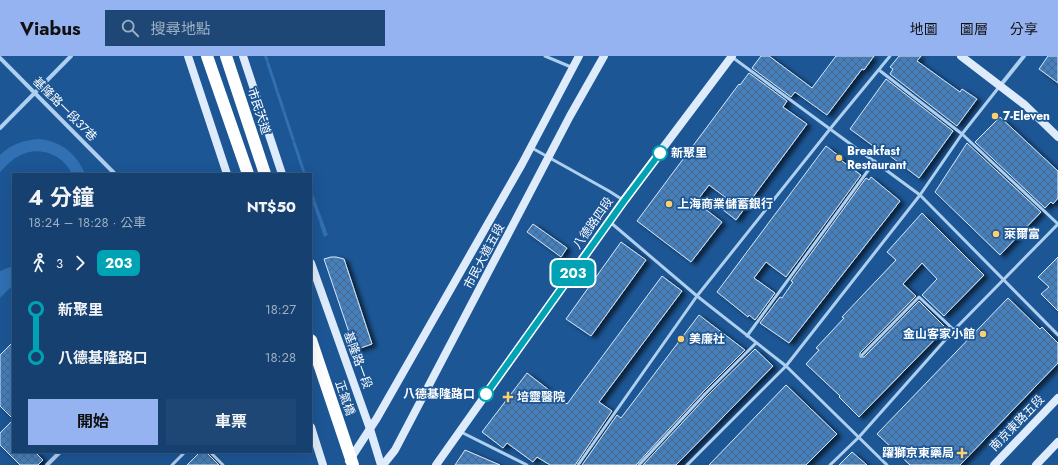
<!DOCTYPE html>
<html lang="zh-TW">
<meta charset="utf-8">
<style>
:root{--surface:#154070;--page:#1e4775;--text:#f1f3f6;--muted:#9dafc3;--line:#345983;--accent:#95b2f1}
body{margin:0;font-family:Jost,"Noto Sans TC",sans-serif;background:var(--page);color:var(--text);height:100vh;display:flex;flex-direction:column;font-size:15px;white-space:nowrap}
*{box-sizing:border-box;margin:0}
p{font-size:13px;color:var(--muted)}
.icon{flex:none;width:22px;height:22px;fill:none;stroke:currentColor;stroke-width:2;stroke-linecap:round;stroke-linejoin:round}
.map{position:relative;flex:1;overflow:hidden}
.panel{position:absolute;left:12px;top:117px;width:300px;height:280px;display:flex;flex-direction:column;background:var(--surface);border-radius:0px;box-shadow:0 4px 16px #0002,0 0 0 1px var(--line)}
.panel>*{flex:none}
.badge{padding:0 8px;border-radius:6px;font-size:14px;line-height:26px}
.map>.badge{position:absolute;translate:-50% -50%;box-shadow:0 0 0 2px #fff}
.legs{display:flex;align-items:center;gap:6px;height:44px;padding:0 16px;font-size:13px}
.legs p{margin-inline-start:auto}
.overview{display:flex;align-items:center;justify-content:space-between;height:68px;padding:0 16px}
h1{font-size:22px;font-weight:700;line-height:30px}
.cta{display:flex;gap:8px;margin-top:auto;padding:8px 16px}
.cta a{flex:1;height:46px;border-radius:0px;background:var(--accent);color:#111;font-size:16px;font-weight:700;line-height:46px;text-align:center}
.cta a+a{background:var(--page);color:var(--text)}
ul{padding:0 16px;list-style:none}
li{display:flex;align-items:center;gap:14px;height:48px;font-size:15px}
li i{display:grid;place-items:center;width:6px;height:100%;margin:0 5px;background:currentColor}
li i::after{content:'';width:10px;height:10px;margin:-5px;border:3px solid;border-radius:50%;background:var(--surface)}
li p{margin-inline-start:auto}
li:first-child i{background:linear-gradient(#0000 50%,currentColor 0)}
li:last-child i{background:linear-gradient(currentColor 50%,#0000 0)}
header{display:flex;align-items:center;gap:24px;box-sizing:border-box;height:56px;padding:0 20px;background:var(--accent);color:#111}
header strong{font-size:19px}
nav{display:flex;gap:22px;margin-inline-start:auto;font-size:14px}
.search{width:280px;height:36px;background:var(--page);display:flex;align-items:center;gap:10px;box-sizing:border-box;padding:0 14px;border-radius:0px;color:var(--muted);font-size:15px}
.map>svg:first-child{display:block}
.grass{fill:url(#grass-tufts)}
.pitch{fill:#3070b3}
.building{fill:url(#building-cross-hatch);stroke:#d6e8fb;filter:url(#shadow)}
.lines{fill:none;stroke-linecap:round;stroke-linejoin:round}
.lane{stroke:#afcfef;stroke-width:3}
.street{stroke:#afcfef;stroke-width:4}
.secondary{stroke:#ddebfb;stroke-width:8}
.highway{stroke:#fff;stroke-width:12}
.highway-bridge{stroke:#fff;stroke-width:12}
.line-1-casing{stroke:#fff;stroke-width:9}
.line-1{stroke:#00a3b4;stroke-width:6}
.poi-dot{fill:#ffcf6e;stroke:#1c5695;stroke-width:1.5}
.stop-1-dot{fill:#fff;stroke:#00a3b4;stroke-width:2}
.labels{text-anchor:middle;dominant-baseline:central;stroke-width:3.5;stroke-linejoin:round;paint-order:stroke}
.street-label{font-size:12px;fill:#fff;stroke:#1c5695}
.poi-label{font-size:12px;font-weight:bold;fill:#fff;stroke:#1c5695;text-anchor:start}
.stop-label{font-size:12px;font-weight:bold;fill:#fff;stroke:#1c5695;text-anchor:start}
</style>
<header>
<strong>Viabus</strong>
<div class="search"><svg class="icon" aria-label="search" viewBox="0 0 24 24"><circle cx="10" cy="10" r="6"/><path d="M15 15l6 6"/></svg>搜尋地點</div>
<nav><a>地圖</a><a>圖層</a><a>分享</a></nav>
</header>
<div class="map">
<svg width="1058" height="409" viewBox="0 0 1058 409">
<defs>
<pattern id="grass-tufts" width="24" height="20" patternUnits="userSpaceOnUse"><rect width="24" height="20" fill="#3070b3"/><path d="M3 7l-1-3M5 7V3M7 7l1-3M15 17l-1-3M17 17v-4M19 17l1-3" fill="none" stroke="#3f5c7a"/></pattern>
<pattern id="building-cross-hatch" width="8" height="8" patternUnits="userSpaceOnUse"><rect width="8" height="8" fill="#457fbc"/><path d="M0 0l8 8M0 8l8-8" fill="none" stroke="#48688a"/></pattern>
<filter id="shadow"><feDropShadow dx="4.5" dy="2.5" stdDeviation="2" flood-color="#0009"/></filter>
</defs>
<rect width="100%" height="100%" fill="#1c5695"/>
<g class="grass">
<polygon points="264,0 267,0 306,118 303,118"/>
<polygon points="311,133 328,179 324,181 311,141"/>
</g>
<g class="pitch">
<path d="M39 83C61 85 77 98 85 118H72C63 98 38 89 19 100 11 104 6 110 0 116V99C11 88 24 84 39 83Z"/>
<polygon points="13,210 13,229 0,242 0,215"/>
</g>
<g class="building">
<polygon points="761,0 769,0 812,32 836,0 874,0 864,14 862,13 827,59 795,36 791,41 752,12"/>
<polygon points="899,0 921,0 917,5 960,36 962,33 977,43 957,70 890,18 893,13 890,11"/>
<polygon points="1048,0 1058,0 1058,27 1039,13"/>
<polygon points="749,17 787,45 783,51 807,68 736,164 722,153 729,144 709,129 696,146 722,166 691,206 637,165 739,28 740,29"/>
<polygon points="886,23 953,75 919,122 881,93 880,95 850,73"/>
<polygon points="1000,61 1058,115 1058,142 1053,148 1051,146 1045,152 975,86"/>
<polygon points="967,87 1041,156 1000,199 935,136"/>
<polygon points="826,90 843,103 842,105 861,119 786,221 766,206 754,222 775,237 755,264 749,259 748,261 717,236"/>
<polygon points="871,121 900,145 789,287 760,267 780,241 782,242 793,226 791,225 866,122 869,124"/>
<polygon points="922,157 984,219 944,260 922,239 937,223 922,207 903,228 916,240 860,297 860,301 864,301 919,245 946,272 859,361 839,341 840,340 806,308 819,294 816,292 844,262 842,261 896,204 887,196"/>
<polygon points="533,168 567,192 561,201 527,176"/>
<polygon points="621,186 646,204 591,280 566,263"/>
<polygon points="331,201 336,201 344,203 372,288 355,294 324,203"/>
<polygon points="1058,201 1058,255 1041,238 1049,231 1038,221"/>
<polygon points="662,220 682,235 599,346 612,355 575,409 550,409 537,401 533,406 507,387 503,392 482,376 527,317 567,348"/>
<polygon points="1008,242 1040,273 1042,271 1058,287 1058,307 960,409 910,409 877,378"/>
<polygon points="699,259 745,294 703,336 636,409 582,409 617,359 621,362"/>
<polygon points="13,286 13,363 0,350 0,299"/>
<polygon points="755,293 773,310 676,409 643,409 707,340"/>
<polygon points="786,329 837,378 806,409 709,409"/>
<polygon points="13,364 13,396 35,396 43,404 38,409 20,409 0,389 0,377"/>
<polygon points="465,394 500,409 455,409"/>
<polygon points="200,396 206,396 219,409 187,409"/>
<polygon points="852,396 867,409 839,409"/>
</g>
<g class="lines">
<g class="lane">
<polyline points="545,0 571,11"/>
<polyline points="732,1 920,139 1058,279"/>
<polyline points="879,14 962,78 1058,168"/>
<polyline points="532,92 609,135 623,144"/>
<polyline points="610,166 697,240 786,310 887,409"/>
<polyline points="747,280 875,105"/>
<polyline points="862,299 919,241 954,274"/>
<polyline points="461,376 527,409"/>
<polyline points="210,396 223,409"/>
<polyline points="172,409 185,396"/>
<polyline points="578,409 697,240 830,73 890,0"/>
<polyline points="639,409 705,338 756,287"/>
<polyline points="687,409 786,310 920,139 962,78 999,31"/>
<polyline points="830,409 859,381 954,274 1058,168"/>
</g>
<g class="street">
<polyline points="0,2 115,118"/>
<polyline points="1000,30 1024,0"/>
<polyline points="0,72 71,0"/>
<polyline points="47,409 60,396"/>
</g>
<g class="secondary">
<polyline points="188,0 227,118"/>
<polyline points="243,0 282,118"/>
<polyline points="961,0 1025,49 1058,81"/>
<polyline points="311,207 370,373 381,409"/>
<polyline points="311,371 323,409"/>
<polyline points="349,405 377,362 522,108 579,0"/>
<polyline points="383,409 395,394 570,60 604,0"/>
<polyline points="436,409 623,145 732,0"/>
<polyline points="994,409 1058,342"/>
<polyline points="1036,409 1058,386"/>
</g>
<polyline class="highway" points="226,0 265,118"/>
<g class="highway-bridge">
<polyline points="207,0 248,118"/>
<polyline points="311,284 353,409"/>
</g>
</g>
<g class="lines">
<defs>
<polyline id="line-1" points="486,338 624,145 660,97"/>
</defs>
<use href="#line-1" class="line-1-casing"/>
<use href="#line-1" class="line-1"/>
</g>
<g class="poi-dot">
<circle cx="995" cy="60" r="4"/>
<circle cx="839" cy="102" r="4"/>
<circle cx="669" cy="148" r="4"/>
<circle cx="996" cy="178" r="4"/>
<circle cx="983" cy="278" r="4"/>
<circle cx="681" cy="283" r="4"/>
<path d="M506 335h4v4h4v4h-4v4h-4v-4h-4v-4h4z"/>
<path d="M960 391h4v4h4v4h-4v4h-4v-4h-4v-4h4z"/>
</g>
<g class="stop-1-dot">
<circle cx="660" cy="97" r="7"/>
<circle cx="486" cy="338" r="7"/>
</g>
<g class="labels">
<g class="street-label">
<text transform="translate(65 53) rotate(45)">基隆路一段37巷</text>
<text transform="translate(259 55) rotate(72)">市民大道</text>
<text transform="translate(593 167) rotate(-55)">八德路四段</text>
<text transform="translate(484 200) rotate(-62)">市民大道五段</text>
<text transform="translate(358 304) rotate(70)">基隆路一段</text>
<text transform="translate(345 342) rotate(71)">正氣橋</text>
<text transform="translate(1017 367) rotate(-46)">南京東路五段</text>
</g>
<g class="poi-label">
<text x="1003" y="60">7-Eleven</text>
<text x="847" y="95">Breakfast<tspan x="847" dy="14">Restaurant</tspan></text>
<text x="677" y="148">上海商業儲蓄銀行</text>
<text x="1004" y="178">萊爾富</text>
<text x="975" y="278" text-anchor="end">金山客家小館</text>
<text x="689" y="283">美廉社</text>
<text x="517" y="341">培靈醫院</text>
<text x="954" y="397" text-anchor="end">躍獅京東藥局</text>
</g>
<g class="stop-label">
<text x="671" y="97">新聚里</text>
<text x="475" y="338" text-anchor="end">八德基隆路口</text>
</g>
</g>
</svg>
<b class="badge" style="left:573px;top:217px;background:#00a3b4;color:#fff">203</b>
<section class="panel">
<div class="overview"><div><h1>4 分鐘</h1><p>18:24 – 18:28 · 公車</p></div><b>NT$50</b></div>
<div class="legs"><svg class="icon" aria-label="walk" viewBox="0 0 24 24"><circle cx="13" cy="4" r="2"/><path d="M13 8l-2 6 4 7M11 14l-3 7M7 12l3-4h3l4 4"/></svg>3<svg class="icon" aria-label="forward" viewBox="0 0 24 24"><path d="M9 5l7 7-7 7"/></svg><b class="badge" style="background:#00a3b4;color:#fff">203</b></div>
<ul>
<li><i style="color:#00a3b4"></i><b>新聚里</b><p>18:27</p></li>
<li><i style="color:#00a3b4"></i><b>八德基隆路口</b><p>18:28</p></li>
</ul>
<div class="cta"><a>開始</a><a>車票</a></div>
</section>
</div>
